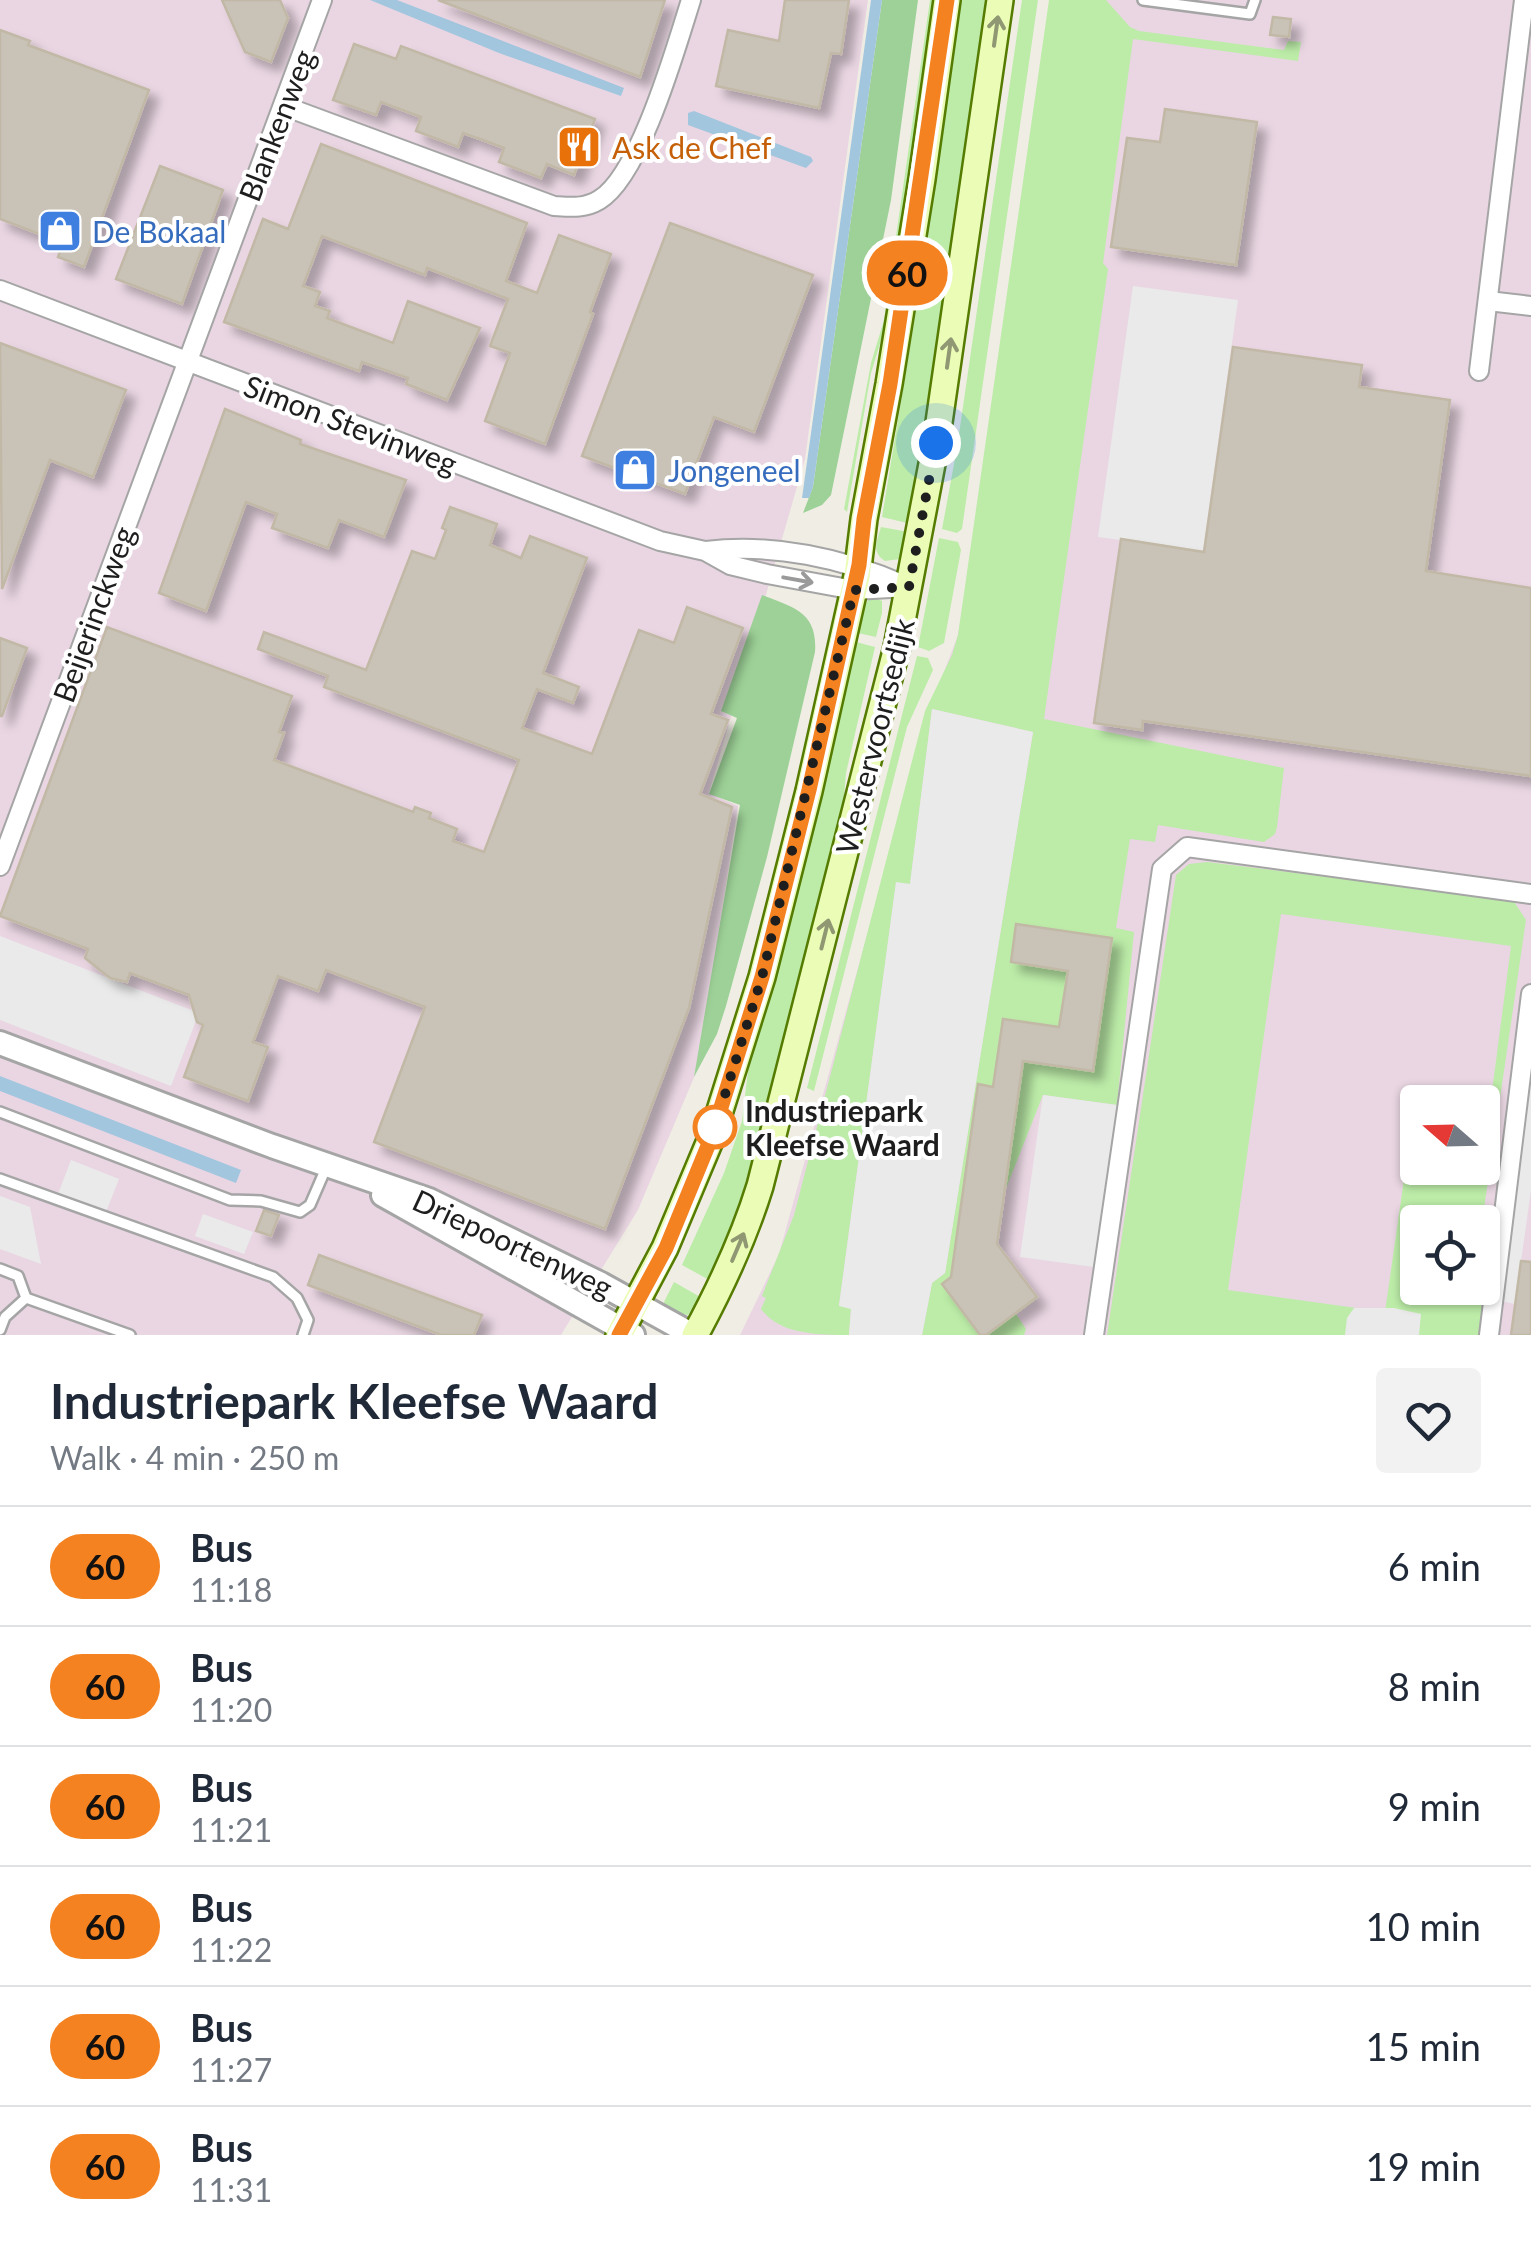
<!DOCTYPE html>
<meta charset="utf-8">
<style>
:root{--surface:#fff;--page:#f2f2f3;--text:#1f2937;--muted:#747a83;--line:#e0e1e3}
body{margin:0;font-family:Lato,sans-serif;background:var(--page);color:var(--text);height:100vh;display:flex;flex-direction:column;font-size:38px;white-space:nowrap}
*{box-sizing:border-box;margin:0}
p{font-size:32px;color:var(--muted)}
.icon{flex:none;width:55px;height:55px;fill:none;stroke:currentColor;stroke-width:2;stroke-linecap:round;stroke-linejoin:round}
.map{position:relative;height:1335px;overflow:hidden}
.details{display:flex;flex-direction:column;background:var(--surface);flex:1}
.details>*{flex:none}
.badge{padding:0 20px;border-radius:32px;font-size:35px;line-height:65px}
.needle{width:65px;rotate:290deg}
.tools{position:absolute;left:1400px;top:1085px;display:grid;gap:20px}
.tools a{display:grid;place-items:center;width:100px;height:100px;border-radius:10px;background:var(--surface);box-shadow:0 2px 8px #0004;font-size:50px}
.you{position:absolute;width:50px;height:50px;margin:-25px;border:8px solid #fff;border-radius:50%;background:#1a73e8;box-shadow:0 0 0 15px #1a73e833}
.map>.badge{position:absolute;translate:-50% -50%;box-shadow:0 0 0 5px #fff}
.round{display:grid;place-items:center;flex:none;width:105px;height:105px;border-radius:10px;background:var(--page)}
.head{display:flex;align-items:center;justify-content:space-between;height:170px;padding:0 50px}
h1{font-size:48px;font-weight:700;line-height:75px}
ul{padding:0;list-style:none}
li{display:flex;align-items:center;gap:30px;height:120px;padding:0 50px;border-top:2px solid var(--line)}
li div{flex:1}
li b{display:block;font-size:38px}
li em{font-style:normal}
li .badge{min-width:110px;font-weight:700;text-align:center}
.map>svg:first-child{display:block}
.industrial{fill:#e9d6e2;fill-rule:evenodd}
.grass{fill:#bceca8;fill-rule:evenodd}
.forest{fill:#9dd197}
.parking{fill:#eaeaea}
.water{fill:#a3c6df}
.building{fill:#c8c2b7;stroke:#c2b8a6;stroke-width:2.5;filter:url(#shadow)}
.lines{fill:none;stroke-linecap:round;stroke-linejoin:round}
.service-casing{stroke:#a5a5a5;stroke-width:14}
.minor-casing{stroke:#a5a5a5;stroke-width:22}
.tertiary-casing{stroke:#a5a5a5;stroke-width:28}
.secondary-casing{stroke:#557b00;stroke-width:30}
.service{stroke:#fff;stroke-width:9}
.minor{stroke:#fff;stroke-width:18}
.tertiary{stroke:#fff;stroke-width:22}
.secondary{stroke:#ebfcb6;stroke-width:25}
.oneway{stroke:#8f9872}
.oneway2{stroke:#9a9a9a}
.line-casing{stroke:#fff;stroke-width:22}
.line{stroke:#f58220;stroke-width:15}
.walk{stroke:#1e1e1e;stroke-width:10;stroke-dasharray:0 18}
.stop-dot{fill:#fff;stroke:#f58220;stroke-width:5}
.labels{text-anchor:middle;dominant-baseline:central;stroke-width:8;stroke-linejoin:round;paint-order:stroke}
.street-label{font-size:30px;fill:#1e1e1e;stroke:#fff}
.food-label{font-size:30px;fill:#c56008;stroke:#fff;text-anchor:start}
.shop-label{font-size:30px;fill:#366cbe;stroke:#fff;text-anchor:start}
.stop-label{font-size:30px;font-weight:bold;fill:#1e1e1e;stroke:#fff;text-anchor:start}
</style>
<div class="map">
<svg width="1531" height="1335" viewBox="0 0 1531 1335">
<defs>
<filter id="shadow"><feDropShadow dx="9" dy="9" stdDeviation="5" flood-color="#0004"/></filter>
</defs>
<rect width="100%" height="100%" fill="#f0eee4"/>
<g class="industrial">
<polygon points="0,0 868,0 805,459 709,793 738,806 698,1068 638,1210 561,1335 0,1335"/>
<path d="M1057 0H1531V1335H740L779 1254 928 714 958 635ZM1418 1102H1482V1168H1418ZM1418 1222H1482V1288H1418Z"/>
</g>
<g class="grass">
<polygon points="930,0 935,0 891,308 871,373 847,512 844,509 871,363 884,320"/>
<polygon points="958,0 988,0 929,417 911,524 882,517 921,280"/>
<polygon points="1022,0 1038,0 962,529 957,533 942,529 957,448"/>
<path d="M1049 0H1106L1130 27 1139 31 1284 50 1288 41 1301 42 1298 61 1133 39 1103 263 1108 269 1044 719 1284 768 1277 827 1275 834 1264 842 1158 825 1155 842 1130 839 1116 928 1134 932 1117 1105 1043 1095 1005 1191 997 1244 1038 1298 1016 1314 1026 1329 1024 1335H922L932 1283 945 1273 1033 732 932 709 910 884 896 883 839 1305 851 1309 849 1335C819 1335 780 1335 761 1309L766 1298 762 1296 794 1215 925 711 952 655 958 635Z"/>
<path d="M881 527 909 532 900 559 885 561C871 552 877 541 881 527Z"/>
<polygon points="939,538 958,542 961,550 944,643 929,651 918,647"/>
<polygon points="871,596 882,601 882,613 876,637 858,633 864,606"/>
<polygon points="856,642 875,647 846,773 840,843 749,1181 735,1228 711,1281 682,1265 724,1173 742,1121 748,1071 838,727"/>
<polygon points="917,656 928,658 933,670 907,727 814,1091 807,1088"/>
<path d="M1207 862 1513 900 1526 920 1482 1222H1418V1288H1477L1485 1300 1483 1335H1107L1176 875 1189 864ZM1281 914 1511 946 1482 1168H1418L1417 1153 1408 1151 1385 1312 1228 1290Z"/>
<polygon points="674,1282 702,1298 688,1315 666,1312 664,1302"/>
</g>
<g class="forest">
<polygon points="882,0 918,0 891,200 831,495 822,505 803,513 813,487"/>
<path d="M762 595C793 607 818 612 815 652L767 857 726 1006 717 1034 694 1077 740 805 709 794 737 718 721 711Z"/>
</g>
<g class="parking">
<polygon points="1133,286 1238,300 1203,551 1098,537"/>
<polygon points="932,709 1033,732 945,1273 932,1283 922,1335 849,1335 851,1309 839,1306 896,882 910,884"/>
<polygon points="0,936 199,1013 171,1086 0,1020"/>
<polygon points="1531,1033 1531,1190 1515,1304 1495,1300"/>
<polygon points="1043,1095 1117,1105 1094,1267 1020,1257"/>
<polygon points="71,1160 119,1179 106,1212 58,1194"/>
<polygon points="0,1196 30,1207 41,1264 0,1249"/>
<polygon points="203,1214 253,1232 244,1254 195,1236"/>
<polygon points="1354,1308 1394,1308 1421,1314 1419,1335 1345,1335 1347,1318"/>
</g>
<g class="water">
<polygon points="370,0 397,0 624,88 621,96 499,53"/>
<polygon points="871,0 882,0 813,487 809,498 802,498"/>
<polygon points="694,111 811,157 813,161 806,168 688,125 688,113"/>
<polygon points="0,1076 241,1170 236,1183 0,1091"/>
</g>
<g class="building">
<polygon points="222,0 280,0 288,18 271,62 245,52"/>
<polygon points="438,0 665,0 640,77"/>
<polygon points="785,0 849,0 841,54 831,53 819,108 716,86 728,30 779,41"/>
<polygon points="1273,17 1291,19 1289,37 1270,35"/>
<polygon points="0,30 30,41 28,45 149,90 84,267 58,257 63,243 0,219"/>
<polygon points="354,44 396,59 401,46 595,119 574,175 547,164 541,178 499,162 504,148 480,139 463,133 458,147 416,131 421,117 381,102 376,115 333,100"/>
<polygon points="1165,109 1257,122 1236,265 1111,247 1127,138 1160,142"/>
<polygon points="321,144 527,223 506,281 537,293 559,235 611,254 590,312 593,314 545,444 485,421 510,353 490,346 508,299 427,268 425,275 322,236 303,286 320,292 315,306 330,311 327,318 393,343 408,301 480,328 447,400 406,384 408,378 362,362 359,371 224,322 263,219 288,229"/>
<polygon points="160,166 223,190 182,304 116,279"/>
<polygon points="670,223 813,275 754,432 714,417 685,494 582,456"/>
<polygon points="0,343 126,390 93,477 50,460 2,589"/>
<polygon points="1233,347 1362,365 1359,387 1450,400 1426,571 1531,588 1531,776 1143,721 1142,730 1094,723 1121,539 1204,552"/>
<polygon points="225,409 301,440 300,444 406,480 384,537 339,520 328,548 272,528 277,514 246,502 206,611 159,593"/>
<polygon points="450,507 497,524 490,545 521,558 530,536 587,558 543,673 579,687 573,703 537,689 522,728 592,754 639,630 674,643 687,607 743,628 711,714 728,720 700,794 732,807 689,1008 605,1229 374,1142 425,1007 326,970 318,991 278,976 253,1042 268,1047 248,1101 184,1077 203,1025 197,1022 189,995 130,973 127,982 110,978 85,958 88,949 0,916 107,627 292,696 279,732 284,733 274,760 413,812 415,807 431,813 429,818 457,829 453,841 484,852 519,760 324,687 328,676 258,649 264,632 366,670 412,551 435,559 446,530 442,528"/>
<polygon points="0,638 27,648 2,716 0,716"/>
<polygon points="1016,924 1112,938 1093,1071 1023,1061 997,1244 1037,1297 986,1335 980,1335 942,1284 951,1277 978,1084 993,1087 1003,1019 1059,1027 1068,971 1011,962"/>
<polygon points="264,1210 279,1215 271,1236 256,1231"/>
<polygon points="319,1255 482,1315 474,1335 441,1335 308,1285"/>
<polygon points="1521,1261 1531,1262 1531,1335 1511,1335"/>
</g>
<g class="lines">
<defs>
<g id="service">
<polyline points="1143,0 1250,14 1255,0"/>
<polyline points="0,1112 230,1200 261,1201 300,1212 310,1205 326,1168"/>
<polyline points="0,1179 273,1277 297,1298 308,1320 303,1335"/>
<polyline points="0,1269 18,1276 26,1298 5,1317 0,1330"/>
<polyline points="26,1298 130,1335"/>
</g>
<g id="minor">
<path d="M284 106 554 206C570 207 584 209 599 200 640 176 676 47 691 0"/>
<polyline points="0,290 660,541 705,551 730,565 767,574 854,590 909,587"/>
<polyline points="1488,301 1531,306"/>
<polyline points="1479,371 1524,0"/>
<path d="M706 551C773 543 843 558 904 585"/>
<polyline points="0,866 322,0"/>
<polyline points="1094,1335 1162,869 1187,847 1531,894"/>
<polyline points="1489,1335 1531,994"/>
</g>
<g id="tertiary">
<polyline points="0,1043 272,1146 429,1200 601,1284 693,1335"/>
<polyline points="383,1195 633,1335"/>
</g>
<g id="secondary">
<polyline points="619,1335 665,1248 712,1136 762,977 809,791 857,576 864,519 889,384 922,179 947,0"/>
<path d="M695 1335C721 1287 744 1238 760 1186L897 647 936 443 1000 0"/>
</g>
</defs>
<use href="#service" class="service-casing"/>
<use href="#minor" class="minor-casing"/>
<use href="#tertiary" class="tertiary-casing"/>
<use href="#secondary" class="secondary-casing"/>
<use href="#service" class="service"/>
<use href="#minor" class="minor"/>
<use href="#tertiary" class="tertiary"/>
<use href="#secondary" class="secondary"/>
</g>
<defs><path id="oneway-shaft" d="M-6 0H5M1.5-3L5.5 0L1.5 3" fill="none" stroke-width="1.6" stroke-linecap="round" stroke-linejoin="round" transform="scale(2.5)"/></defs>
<g class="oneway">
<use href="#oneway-shaft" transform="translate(996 31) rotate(-82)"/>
<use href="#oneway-shaft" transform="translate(949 353) rotate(-82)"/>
<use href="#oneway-shaft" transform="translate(825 934) rotate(-76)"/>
<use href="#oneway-shaft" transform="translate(738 1247) rotate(-67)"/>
</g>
<use class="oneway2" href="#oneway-shaft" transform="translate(798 580) rotate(10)"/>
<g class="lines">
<defs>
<polyline id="line" points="619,1335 666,1248 712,1136 762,977 809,790 859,565 864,519 890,384 947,0"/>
</defs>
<use href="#line" class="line-casing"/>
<use href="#line" class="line"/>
<polyline class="walk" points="715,1127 712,1136 762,977 854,590 909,587 936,443"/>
</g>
<defs>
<symbol id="restaurant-square" viewBox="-11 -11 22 22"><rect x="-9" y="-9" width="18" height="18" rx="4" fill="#e8710a" stroke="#fff"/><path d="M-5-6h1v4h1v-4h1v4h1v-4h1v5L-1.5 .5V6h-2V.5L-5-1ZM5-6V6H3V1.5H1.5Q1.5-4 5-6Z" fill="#fff"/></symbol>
<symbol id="shop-square" viewBox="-11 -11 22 22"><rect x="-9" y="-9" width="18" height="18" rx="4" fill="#3f7fe0" stroke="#fff"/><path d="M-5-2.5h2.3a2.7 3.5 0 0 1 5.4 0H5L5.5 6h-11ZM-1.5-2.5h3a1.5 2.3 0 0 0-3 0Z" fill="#fff"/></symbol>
</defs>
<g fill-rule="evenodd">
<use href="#restaurant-square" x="554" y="122" width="50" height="50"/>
<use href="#shop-square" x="35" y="206" width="50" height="50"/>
<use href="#shop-square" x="610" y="445" width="50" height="50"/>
</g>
<circle class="stop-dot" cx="715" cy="1127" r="20"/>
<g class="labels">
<g class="street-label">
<text transform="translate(276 125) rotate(-69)">Blankenweg</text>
<text transform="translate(351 424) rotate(21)">Simon Stevinweg</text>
<text transform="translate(93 614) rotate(-70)">Beijerinckweg</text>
<text transform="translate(874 736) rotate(-76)">Westervoortsedijk</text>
<text transform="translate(513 1243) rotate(25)">Driepoortenweg</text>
</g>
<g class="food-label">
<text x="612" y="147">Ask de Chef</text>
</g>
<g class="shop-label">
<text x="92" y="231">De Bokaal</text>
<text x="668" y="470">Jongeneel</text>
</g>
<g class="stop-label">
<text x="745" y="1110">Industriepark<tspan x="745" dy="34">Kleefse Waard</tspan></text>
</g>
</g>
</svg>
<div class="tools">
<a><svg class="needle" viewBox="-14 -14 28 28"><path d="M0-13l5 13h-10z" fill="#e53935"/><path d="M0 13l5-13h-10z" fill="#747a83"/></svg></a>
<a><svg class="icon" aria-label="locate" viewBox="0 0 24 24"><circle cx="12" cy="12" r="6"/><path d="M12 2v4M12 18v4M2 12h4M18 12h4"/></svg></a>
</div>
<div class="you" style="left:936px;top:443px"></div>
<b class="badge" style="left:907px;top:273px;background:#f58220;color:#111">60</b>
</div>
<section class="details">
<div class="head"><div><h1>Industriepark Kleefse Waard</h1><p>Walk · 4 min · 250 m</p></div><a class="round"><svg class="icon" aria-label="heart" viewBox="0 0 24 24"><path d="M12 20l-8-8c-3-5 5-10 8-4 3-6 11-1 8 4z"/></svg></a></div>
<ul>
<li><span class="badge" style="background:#f58220;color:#111">60</span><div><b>Bus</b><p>11:18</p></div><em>6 min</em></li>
<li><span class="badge" style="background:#f58220;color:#111">60</span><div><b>Bus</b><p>11:20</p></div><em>8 min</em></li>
<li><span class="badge" style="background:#f58220;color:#111">60</span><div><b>Bus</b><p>11:21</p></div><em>9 min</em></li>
<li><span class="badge" style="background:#f58220;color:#111">60</span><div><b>Bus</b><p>11:22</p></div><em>10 min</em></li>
<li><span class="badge" style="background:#f58220;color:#111">60</span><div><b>Bus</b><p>11:27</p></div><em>15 min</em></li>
<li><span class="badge" style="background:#f58220;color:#111">60</span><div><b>Bus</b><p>11:31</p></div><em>19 min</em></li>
</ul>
</section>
